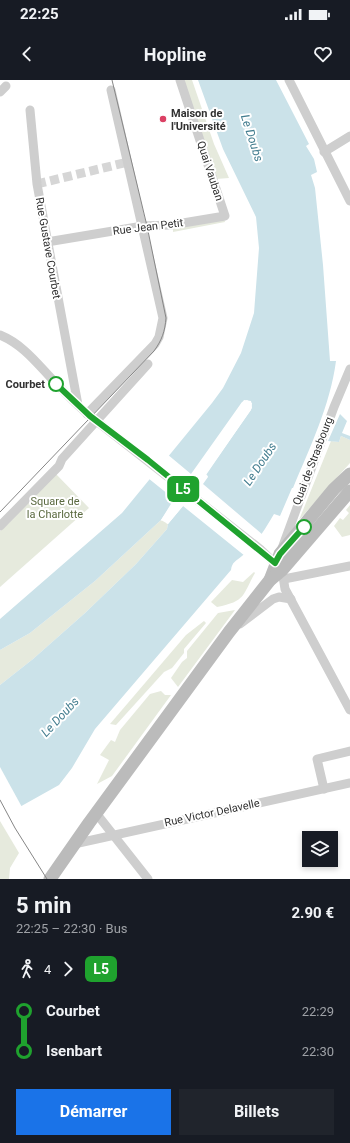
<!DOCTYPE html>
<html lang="fr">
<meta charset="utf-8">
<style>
:root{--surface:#171b24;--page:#20242c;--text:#f1f3f6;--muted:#9ea1a6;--accent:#1a73e8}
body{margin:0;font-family:Roboto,sans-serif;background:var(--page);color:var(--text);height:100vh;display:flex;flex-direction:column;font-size:15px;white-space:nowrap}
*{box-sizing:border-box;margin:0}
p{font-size:13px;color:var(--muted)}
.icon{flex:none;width:22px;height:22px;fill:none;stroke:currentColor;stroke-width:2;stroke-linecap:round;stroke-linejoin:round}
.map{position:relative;height:799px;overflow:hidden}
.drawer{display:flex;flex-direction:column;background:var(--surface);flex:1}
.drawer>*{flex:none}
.badge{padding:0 8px;border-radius:6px;font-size:14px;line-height:26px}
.buttons{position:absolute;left:302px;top:751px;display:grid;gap:8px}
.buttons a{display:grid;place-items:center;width:36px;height:36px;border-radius:0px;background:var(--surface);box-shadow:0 2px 6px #0003;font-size:20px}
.map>.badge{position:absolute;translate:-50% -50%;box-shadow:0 0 0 2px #fff}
.legs{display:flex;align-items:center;gap:6px;height:44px;padding:0 16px;font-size:13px}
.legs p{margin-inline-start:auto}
.overview{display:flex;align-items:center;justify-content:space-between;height:68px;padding:0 16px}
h1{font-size:22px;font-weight:700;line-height:30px}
.button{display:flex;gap:8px;margin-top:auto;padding:8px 16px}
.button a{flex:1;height:46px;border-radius:0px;background:var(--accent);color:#fff;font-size:16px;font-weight:700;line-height:46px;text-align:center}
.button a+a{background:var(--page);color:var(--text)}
ul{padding:0 16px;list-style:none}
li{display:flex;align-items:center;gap:14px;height:40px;font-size:15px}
li i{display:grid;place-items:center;width:6px;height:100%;margin:0 5px;background:currentColor}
li i::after{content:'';width:10px;height:10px;margin:-5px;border:3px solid;border-radius:50%;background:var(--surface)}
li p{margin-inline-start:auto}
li:first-child i{background:linear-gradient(#0000 50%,currentColor 0)}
li:last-child i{background:linear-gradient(currentColor 50%,#0000 0)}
.status{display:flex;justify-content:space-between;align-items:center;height:28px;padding:0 20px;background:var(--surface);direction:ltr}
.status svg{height:11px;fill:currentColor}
header{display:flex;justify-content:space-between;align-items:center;height:52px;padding:0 16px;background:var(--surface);font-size:18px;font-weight:700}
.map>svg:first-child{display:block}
.green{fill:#e6eadd}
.water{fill:#cbe2e9}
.pier{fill:#fff}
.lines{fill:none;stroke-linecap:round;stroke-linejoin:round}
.minor-tunnel{stroke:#d6d6d6;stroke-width:9;stroke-dasharray:9 4.5;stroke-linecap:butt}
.minor{stroke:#cecece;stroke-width:9}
.secondary{stroke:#bbb;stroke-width:13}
.tram{stroke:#868686;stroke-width:1}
.line-1-casing{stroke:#fff;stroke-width:9}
.line-1{stroke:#1fa22e;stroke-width:6}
.poi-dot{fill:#db4064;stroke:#fff;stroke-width:1.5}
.stop-1-dot{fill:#fff;stroke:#1fa22e;stroke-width:2}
.labels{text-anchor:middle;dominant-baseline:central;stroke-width:4;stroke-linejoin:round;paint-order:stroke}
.poi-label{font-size:11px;font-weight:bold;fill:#313131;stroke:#fff;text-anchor:start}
.street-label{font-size:11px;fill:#313131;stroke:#fff}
.stop-label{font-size:11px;font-weight:bold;fill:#313131;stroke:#fff;text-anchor:end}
.park-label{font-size:11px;fill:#5b6a40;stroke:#fff}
.water-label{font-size:12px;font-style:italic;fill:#437d8f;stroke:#fff}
</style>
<div class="status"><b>22:25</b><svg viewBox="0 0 49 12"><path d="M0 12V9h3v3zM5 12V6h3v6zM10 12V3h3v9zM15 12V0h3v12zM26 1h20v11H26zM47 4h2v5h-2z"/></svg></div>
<header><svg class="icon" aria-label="back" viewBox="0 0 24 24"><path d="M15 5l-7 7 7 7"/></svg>Hopline<svg class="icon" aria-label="heart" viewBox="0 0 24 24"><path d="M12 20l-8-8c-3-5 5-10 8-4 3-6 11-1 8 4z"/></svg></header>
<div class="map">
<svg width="350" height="799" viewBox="0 0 350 799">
<rect width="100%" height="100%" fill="#fff"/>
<g class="green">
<polygon points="184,0 192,0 214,64 229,98 216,99"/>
<polygon points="224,139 225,142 173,152 173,148"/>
<polygon points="341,356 350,360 350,383 299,440 331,361 339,362"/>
<polygon points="55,393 89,428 0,507 0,451 9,443"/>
<polygon points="350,425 350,455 342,457 334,446 340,438 343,440 349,433 346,430"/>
<polygon points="161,440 168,444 167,449 136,484 85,533 33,579 0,605 0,570 30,553 95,501"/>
<path d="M254 492 255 493C242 516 246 521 217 527L211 522 232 500 243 502Z"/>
<polygon points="235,530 178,607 171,598 182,582 187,578 187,571 218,533"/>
<polygon points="204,541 206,543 184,569 184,573 172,588 164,592 116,645 110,644 186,555"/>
<polygon points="161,611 165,615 171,615 112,696 97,704 109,680 100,675 111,660 115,662 120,650 150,614"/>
<polygon points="0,741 19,773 10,788 9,799 0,799"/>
</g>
<g class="water">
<path d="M198 0H276L309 64 306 66 314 79 317 92 311 95 315 108 323 185 330 281H336C330 326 310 367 293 408H292L280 436 274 434C265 449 256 465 242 476 236 481 232 482 231 490L95 649 72 688 59 705 0 738V605L33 579 85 533 136 484 167 449 168 444 208 396 206 395 252 328 251 321 244 320 161 440 95 501 30 553 0 570V539L122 433 212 323 223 308 241 273 254 233 259 168 256 137 223 69Z"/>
<polygon points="340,334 347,341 342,353 350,356 350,360 341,356 339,362 328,361"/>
</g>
<g class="pier">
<polygon points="247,320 252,323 251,330 206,394 208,397 203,404 263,455 245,476 183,426 168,444 166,443 205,397 204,393 249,329 250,322 243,323 162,441 161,440 174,419 148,398 167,374 191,394 242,322"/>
<polygon points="0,687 23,729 0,740"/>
</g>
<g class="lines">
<polyline class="minor-tunnel" points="37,104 128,82"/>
<g class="minor">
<polyline points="289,0 350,121"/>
<polyline points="0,12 6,6"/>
<polyline points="30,30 37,104 78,325"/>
<polyline points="324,72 350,56"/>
<polyline points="47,162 143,146 171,145 225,136 180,0"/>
<path d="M0 255C22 264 36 282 52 299 64 312 77 325 90 336L260 469 282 490 285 509 350 630"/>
<polyline points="87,334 155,264 159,257 163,238 111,10"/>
<polyline points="0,446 59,386 62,379 148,284"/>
<polyline points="281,471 334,327 350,289"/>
<polyline points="284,499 350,486"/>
<polyline points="240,544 273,519 279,517 291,519"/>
<polyline points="324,709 317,679 350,671"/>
<polyline points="96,733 148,799"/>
<polyline points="74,764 350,703"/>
</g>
<g class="secondary">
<polyline points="270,500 280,474 334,409 350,394"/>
<polyline points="50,799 89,743 229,552 270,500 282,490 350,411"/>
</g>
<g class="tram">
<path d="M0 432 154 271C162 260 165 251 166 238L147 146 112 0"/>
<polyline points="0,720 15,748 47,799"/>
</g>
</g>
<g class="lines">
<defs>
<polyline id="line-1" points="56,304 90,336 148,380 275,483 280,474 304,447"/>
</defs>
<use href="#line-1" class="line-1-casing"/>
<use href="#line-1" class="line-1"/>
</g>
<circle class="poi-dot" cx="163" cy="39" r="4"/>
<g class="stop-1-dot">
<circle cx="56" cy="304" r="7"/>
<circle cx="304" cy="447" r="7"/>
</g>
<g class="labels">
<g class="poi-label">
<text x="171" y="33">Maison de<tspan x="171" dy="13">l'Université</tspan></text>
</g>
<g class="street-label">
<text transform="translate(210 91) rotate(72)">Quai Vauban</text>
<text transform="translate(148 147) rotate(-7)">Rue Jean Petit</text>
<text transform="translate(48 168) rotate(80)">Rue Gustave Courbet</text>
<text transform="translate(313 381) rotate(-69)">Quai de Strasbourg</text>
<text transform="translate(212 733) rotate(-12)">Rue Victor Delavelle</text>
</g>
<g class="stop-label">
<text x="45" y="304">Courbet</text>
</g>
<g class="park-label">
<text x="55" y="421">Square de<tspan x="55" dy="13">la Charlotte</tspan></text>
</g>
<g class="water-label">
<text transform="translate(252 58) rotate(72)">Le Doubs</text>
<text transform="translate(260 384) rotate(-56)">Le Doubs</text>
<text transform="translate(60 637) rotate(-47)">Le Doubs</text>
</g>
</g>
</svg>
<div class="buttons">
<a><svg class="icon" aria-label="layers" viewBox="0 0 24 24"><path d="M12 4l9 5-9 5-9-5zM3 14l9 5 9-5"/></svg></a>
</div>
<b class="badge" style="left:183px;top:409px;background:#1fa22e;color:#fff">L5</b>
</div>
<section class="drawer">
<div class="overview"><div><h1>5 min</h1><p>22:25 – 22:30 · Bus</p></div><b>2.90 €</b></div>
<div class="legs"><svg class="icon" aria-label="walk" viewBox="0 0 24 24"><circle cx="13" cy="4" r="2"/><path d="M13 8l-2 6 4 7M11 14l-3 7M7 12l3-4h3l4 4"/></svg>4<svg class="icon" aria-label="forward" viewBox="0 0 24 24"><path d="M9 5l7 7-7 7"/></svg><b class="badge" style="background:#1fa22e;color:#fff">L5</b></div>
<ul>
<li><i style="color:#1fa22e"></i><b>Courbet</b><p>22:29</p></li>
<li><i style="color:#1fa22e"></i><b>Isenbart</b><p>22:30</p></li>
</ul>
<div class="button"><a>Démarrer</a><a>Billets</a></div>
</section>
